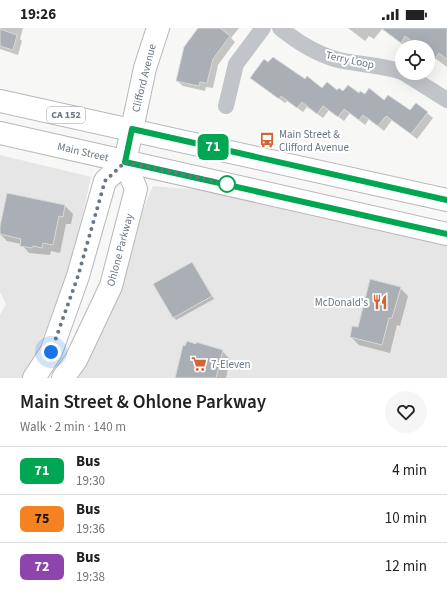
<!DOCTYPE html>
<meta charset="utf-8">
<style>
:root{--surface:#fff;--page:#f6f6f6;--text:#222;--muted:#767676;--line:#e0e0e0}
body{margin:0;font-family:"Source Sans 3",sans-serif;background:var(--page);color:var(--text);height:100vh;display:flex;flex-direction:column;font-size:15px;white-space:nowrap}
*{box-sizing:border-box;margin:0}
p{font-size:13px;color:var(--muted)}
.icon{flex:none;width:22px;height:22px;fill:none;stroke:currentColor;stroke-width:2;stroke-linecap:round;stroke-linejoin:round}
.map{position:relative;height:350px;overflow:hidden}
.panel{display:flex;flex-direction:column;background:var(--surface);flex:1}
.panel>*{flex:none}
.badge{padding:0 8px;border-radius:6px;font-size:14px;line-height:26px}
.tools{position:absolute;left:395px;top:12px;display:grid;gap:8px}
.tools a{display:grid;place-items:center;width:40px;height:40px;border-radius:50%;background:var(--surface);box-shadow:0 4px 16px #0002;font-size:20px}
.you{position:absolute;width:20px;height:20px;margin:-10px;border:3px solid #fff;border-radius:50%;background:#1a73e8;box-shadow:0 0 0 6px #1a73e833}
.map>.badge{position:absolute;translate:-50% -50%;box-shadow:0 0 0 2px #fff}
.round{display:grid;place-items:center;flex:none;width:42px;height:42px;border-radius:21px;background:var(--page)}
.head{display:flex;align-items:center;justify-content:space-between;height:68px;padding:0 20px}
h1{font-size:19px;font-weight:600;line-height:30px}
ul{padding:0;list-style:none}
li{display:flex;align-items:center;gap:12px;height:48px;padding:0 20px;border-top:1px solid var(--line)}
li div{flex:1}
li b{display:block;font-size:15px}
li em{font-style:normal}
li .badge{min-width:44px;font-weight:700;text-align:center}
.status{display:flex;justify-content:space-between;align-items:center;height:28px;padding:0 20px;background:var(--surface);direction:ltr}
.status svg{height:11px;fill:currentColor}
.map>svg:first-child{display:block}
.built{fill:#e5e6e5}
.shadow{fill:#0003}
.building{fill:#a9afb5;stroke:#d9d9d7}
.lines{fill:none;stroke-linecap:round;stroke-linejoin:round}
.secondary-casing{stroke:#b4b8bc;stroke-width:24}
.primary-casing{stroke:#b5b8bc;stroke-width:24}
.street{stroke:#c1c4c8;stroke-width:16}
.secondary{stroke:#fff;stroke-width:22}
.primary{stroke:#fff;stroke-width:22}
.line-casing{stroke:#fff;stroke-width:9}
.line{stroke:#00a651;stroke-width:6}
.walk{stroke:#697683;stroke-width:4;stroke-dasharray:0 7.2}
.stop-dot{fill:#fff;stroke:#00a651;stroke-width:2}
.labels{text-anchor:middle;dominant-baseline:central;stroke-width:4;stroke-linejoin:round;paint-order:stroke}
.shield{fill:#fff;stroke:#969fa8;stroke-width:1}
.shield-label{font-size:10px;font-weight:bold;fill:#697683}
.street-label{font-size:11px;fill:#697683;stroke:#fff}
.poi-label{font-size:11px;fill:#697683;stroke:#fff;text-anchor:start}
</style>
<div class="status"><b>19:26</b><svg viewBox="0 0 49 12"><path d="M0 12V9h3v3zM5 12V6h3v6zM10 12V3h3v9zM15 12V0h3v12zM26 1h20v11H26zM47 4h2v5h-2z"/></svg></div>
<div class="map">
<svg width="447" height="350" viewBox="0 0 447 350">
<rect width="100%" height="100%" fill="#f7f7f5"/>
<g class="built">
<polygon points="0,127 91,149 73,231 33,335 23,350 0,350 0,287 6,276 0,264"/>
<polygon points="153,158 282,169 447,206 447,350 63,350 111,258"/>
</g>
<g class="shadow">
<polygon points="0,0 23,0 20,11 22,13 18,27 0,21"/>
<polygon points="199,0 239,0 231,10 235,14 218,37 213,60 206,59 205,63 183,58 177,53"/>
<polygon points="348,0 444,0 447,2 447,39 428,25 428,19 419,19 410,14 406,19 382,1 374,11 369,8 365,13"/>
<polygon points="251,50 305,52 323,61 385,73 410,84 416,76 433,90 417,111 392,92 384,103 369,91 365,97 350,85 344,93 329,82 323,90 307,79 303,84 287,73 285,75"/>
<polygon points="8,166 65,178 73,186 71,196 66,196 60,225 51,223 50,227 29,225 21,216 7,213 0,206"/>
<polygon points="194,238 214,271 176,292 174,289"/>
<polygon points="400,260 408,268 400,298 397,297 390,325 359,317 351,309"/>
<polygon points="222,323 230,331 226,350 177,350"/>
</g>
<g class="building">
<polygon points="198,0 220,0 230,8 213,31 207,55 200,54 199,58 176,53 184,19"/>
<polygon points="381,0 447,0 447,31 439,25 435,31 428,25 428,19 420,19 405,8 401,15"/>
<polygon points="0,1 17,7 13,22 0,18"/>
<polygon points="273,29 305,51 307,48 322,60 327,54 337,62 339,60 343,63 348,57 359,65 360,63 365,66 369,60 384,72 388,67 410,82 416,75 428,84 411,106 386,88 378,98 363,87 359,92 344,81 338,89 323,78 317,86 302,74 297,80 281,68 279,71 250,50 264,31 268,34"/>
<polygon points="7,165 65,177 63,189 59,188 53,217 43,215 42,220 33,218 32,220 20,218 21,211 0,206 0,198"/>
<polygon points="192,234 212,268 173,290 153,256"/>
<polygon points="370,251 401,259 392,290 389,290 382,317 350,309 352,298 358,299"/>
<polygon points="187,313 196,316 196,314 223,322 216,350 175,350 183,317 185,318"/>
</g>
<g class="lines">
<defs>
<g id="secondary">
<polyline points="34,350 51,324 78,248 105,153 125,134 145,40 158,0"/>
<polyline points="63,350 76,332 111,258 136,161 125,134"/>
</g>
<g id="primary">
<polyline points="0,73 447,172"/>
<polyline points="0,105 447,206"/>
</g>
</defs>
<use href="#secondary" class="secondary-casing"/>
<use href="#primary" class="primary-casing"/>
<g class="street">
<path d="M280 0C296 13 315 25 335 31 357 37 380 36 402 44"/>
<polyline points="404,45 447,72"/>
<polyline points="226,78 236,36 263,0"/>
</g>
<use href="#secondary" class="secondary"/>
<use href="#primary" class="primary"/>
</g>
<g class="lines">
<defs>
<polyline id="line" points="447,172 132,101 125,134 447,206"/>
</defs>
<use href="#line" class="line-casing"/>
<use href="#line" class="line"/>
<polyline class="walk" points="51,324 78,248 105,153 125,134 227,156"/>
</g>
<defs>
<symbol id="bus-bare" viewBox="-9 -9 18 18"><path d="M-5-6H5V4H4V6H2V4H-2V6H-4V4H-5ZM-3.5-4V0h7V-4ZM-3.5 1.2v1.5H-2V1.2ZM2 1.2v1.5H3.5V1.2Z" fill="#d46438" stroke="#fff" stroke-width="2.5" paint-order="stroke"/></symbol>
<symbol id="restaurant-bare" viewBox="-9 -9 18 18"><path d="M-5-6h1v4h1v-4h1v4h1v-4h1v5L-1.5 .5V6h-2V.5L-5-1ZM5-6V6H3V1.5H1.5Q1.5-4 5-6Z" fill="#d46438" stroke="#fff" stroke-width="2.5" paint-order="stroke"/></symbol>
<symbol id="supermarket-bare" viewBox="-9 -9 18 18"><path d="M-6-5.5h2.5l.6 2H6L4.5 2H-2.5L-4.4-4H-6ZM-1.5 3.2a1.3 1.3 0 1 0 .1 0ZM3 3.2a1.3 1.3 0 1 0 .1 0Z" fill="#d46438" stroke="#fff" stroke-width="2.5" paint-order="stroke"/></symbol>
</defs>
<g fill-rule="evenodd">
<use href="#bus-bare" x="256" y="101" width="22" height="22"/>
<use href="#restaurant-bare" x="369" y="263" width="22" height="22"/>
<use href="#supermarket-bare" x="188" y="325" width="22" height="22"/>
</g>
<circle class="stop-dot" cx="227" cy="156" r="8"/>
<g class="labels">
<rect class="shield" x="47" y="79" width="38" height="16" rx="3"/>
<g class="shield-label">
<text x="66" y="87">CA 152</text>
</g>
<g class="street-label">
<text transform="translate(350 32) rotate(12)">Terry Loop</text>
<text transform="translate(144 50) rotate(-76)">Clifford Avenue</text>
<text transform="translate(83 124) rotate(13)">Main Street</text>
<text transform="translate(120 222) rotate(-75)">Ohlone Parkway</text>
</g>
<g class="poi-label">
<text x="279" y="106">Main Street &amp;<tspan x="279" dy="13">Clifford Avenue</tspan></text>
<text x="368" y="274" text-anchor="end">McDonald's</text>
<text x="211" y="336">7-Eleven</text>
</g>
</g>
</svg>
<div class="tools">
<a><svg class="icon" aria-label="locate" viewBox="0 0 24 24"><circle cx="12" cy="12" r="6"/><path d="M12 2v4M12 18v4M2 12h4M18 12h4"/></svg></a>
</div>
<div class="you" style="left:51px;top:324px"></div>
<b class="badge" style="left:213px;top:119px;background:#00a651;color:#fff">71</b>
</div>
<section class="panel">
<div class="head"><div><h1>Main Street &amp; Ohlone Parkway</h1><p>Walk · 2 min · 140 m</p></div><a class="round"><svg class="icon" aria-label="heart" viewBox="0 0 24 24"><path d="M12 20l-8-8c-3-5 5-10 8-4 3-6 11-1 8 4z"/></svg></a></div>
<ul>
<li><span class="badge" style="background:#00a651;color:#fff">71</span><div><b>Bus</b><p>19:30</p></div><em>4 min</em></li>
<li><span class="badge" style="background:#f58220;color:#111">75</span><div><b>Bus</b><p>19:36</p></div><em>10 min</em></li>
<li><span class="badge" style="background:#8e44ad;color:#fff">72</span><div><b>Bus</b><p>19:38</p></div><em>12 min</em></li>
</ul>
</section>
